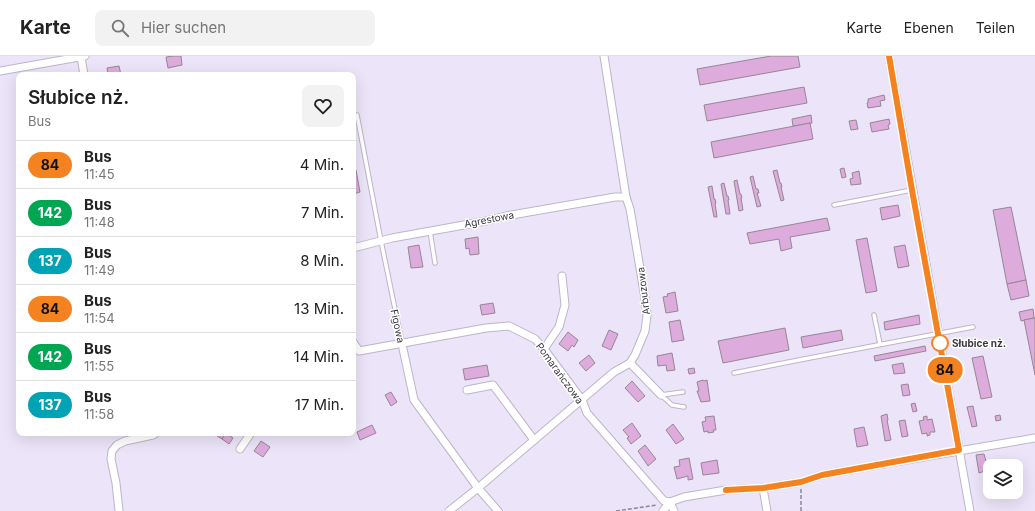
<!DOCTYPE html>
<html lang="de">
<meta charset="utf-8">
<style>
:root{--surface:#fff;--page:#f2f2f2;--text:#222;--muted:#767676;--line:#e0e0e0}
body{margin:0;font-family:Inter,sans-serif;background:var(--page);color:var(--text);height:100vh;display:flex;flex-direction:column;font-size:15px;white-space:nowrap}
*{box-sizing:border-box;margin:0}
p{font-size:13px;color:var(--muted)}
.icon{flex:none;width:22px;height:22px;fill:none;stroke:currentColor;stroke-width:2;stroke-linecap:round;stroke-linejoin:round}
.map{position:relative;flex:1;overflow:hidden}
.sheet{position:absolute;left:16px;top:16px;width:340px;height:364px;display:flex;flex-direction:column;background:var(--surface);border-radius:8px;box-shadow:0 4px 16px #0002}
.sheet>*{flex:none}
.badge{padding:0 8px;border-radius:13px;font-size:14px;line-height:26px}
.buttons{position:absolute;left:983px;top:403px;display:grid;gap:8px}
.buttons a{display:grid;place-items:center;width:40px;height:40px;border-radius:8px;background:var(--surface);box-shadow:0 4px 16px #0002;font-size:20px}
.map>.badge{position:absolute;translate:-50% -50%;box-shadow:0 0 0 2px #fff}
.round{display:grid;place-items:center;flex:none;width:42px;height:42px;border-radius:8px;background:var(--page)}
.head{display:flex;align-items:center;justify-content:space-between;height:68px;padding:0 12px}
h1{font-size:19px;font-weight:600;line-height:30px}
ul{padding:0;list-style:none}
li{display:flex;align-items:center;gap:12px;height:48px;padding:0 12px;border-top:1px solid var(--line)}
li div{flex:1}
li b{display:block;font-size:15px}
li em{font-style:normal}
li .badge{min-width:44px;font-weight:700;text-align:center}
header{display:flex;align-items:center;gap:24px;box-sizing:border-box;height:56px;padding:0 20px;background:var(--surface);border-bottom:1px solid var(--line)}
header strong{font-size:19px}
nav{display:flex;gap:22px;margin-inline-start:auto;font-size:14px}
.search{width:280px;height:36px;background:var(--page);display:flex;align-items:center;gap:10px;box-sizing:border-box;padding:0 14px;border-radius:8px;color:var(--muted);font-size:15px}
.map>svg:first-child{display:block}
.building{fill:#deabdd;stroke:#968695}
.lines{fill:none;stroke-linecap:round;stroke-linejoin:round}
.service-casing{stroke:#bdb5c8;stroke-width:5.5}
.minor-casing{stroke:#bdb5c8;stroke-width:9}
.path{stroke:#8c8794;stroke-width:1.5;stroke-dasharray:4 2;stroke-linecap:butt}
.service{stroke:#fff;stroke-width:3.5}
.minor{stroke:#fff;stroke-width:7}
.line-casing{stroke:#fff;stroke-width:9}
.line{stroke:#f58220;stroke-width:6}
.stop-dot{fill:#fff;stroke:#f58220;stroke-width:2}
.labels{text-anchor:middle;dominant-baseline:central;stroke-width:3;stroke-linejoin:round;paint-order:stroke}
.street-label{font-size:10px;fill:#3a373e;stroke:#fff}
.stop-label{font-size:10px;font-weight:bold;fill:#3a373e;stroke:#fff;text-anchor:start}
</style>
<header>
<strong>Karte</strong>
<div class="search"><svg class="icon" aria-label="search" viewBox="0 0 24 24"><circle cx="10" cy="10" r="6"/><path d="M15 15l6 6"/></svg>Hier suchen</div>
<nav><a>Karte</a><a>Ebenen</a><a>Teilen</a></nav>
</header>
<div class="map">
<svg width="1035" height="455" viewBox="0 0 1035 455">
<rect width="100%" height="100%" fill="#ece4f8"/>
<g class="building">
<polygon points="174,0 181,0 182,9 168,12 166,1"/>
<polygon points="771,0 798,0 800,11 700,29 697,13"/>
<polygon points="119,10 121,19 108,19 107,12"/>
<polygon points="804,31 807,47 707,65 704,49"/>
<polygon points="884,39 885,44 880,45 881,50 868,52 867,47 868,47 868,43"/>
<polygon points="811,59 812,67 793,70 792,63"/>
<polygon points="889,63 890,68 888,69 889,73 872,76 870,67"/>
<polygon points="856,64 858,73 851,74 849,65"/>
<polygon points="810,67 813,83 714,102 711,86"/>
<polygon points="844,112 846,121 842,122 840,113"/>
<polygon points="353,114 356,114 360,136 353,138"/>
<polygon points="777,114 780,127 781,127 782,131 781,131 784,144 781,145 773,115"/>
<polygon points="859,115 861,128 851,129 850,123 853,122 852,117"/>
<polygon points="753,120 756,133 758,133 759,137 757,137 761,150 757,151 750,121"/>
<polygon points="737,124 740,138 741,138 742,142 741,142 743,154 739,155 734,125"/>
<polygon points="724,127 727,140 728,140 729,144 728,144 730,158 726,158 721,128"/>
<polygon points="712,130 714,143 715,143 716,147 715,147 717,161 714,161 708,131"/>
<polygon points="898,149 900,160 882,164 880,152"/>
<polygon points="1011,151 1026,224 1007,228 993,154"/>
<polygon points="827,162 830,174 790,181 792,192 781,195 779,183 750,188 747,177"/>
<polygon points="478,181 479,198 470,199 469,192 466,193 465,183"/>
<polygon points="867,182 877,235 866,237 856,184"/>
<polygon points="419,189 423,211 411,212 408,191"/>
<polygon points="905,189 909,210 898,212 894,191"/>
<polygon points="1026,224 1029,240 1011,244 1007,228"/>
<polygon points="675,236 678,255 666,257 663,241 668,240 667,238"/>
<polygon points="493,247 495,257 482,259 480,249"/>
<polygon points="1033,253 1034,262 1021,265 1019,256"/>
<polygon points="919,259 920,268 885,274 884,266"/>
<polygon points="1034,262 1035,262 1035,319 1024,264"/>
<polygon points="680,264 684,284 672,286 669,266"/>
<polygon points="785,272 789,294 723,307 718,285"/>
<polygon points="609,274 618,278 611,294 602,290"/>
<polygon points="841,274 843,284 803,292 801,281"/>
<polygon points="568,276 578,284 574,291 572,289 568,295 559,288"/>
<polygon points="925,290 926,295 875,305 874,300"/>
<polygon points="672,297 675,314 667,315 666,309 658,310 657,300"/>
<polygon points="589,299 595,307 586,315 579,307"/>
<polygon points="983,300 992,341 981,343 972,302"/>
<polygon points="903,307 905,317 894,318 892,309"/>
<polygon points="487,309 489,320 465,324 463,313"/>
<polygon points="694,312 695,317 689,318 688,313"/>
<polygon points="703,324 704,325 707,324 710,345 701,346 697,335 699,335 697,326"/>
<polygon points="632,325 645,340 638,346 625,332"/>
<polygon points="908,328 910,339 903,340 901,329"/>
<polygon points="391,336 397,346 391,350 385,339"/>
<polygon points="915,347 917,355 913,356 911,348"/>
<polygon points="973,350 977,370 972,371 967,351"/>
<polygon points="887,358 888,364 887,364 891,384 885,385 881,360"/>
<polygon points="1000,359 1001,364 996,365 995,360"/>
<polygon points="714,360 716,374 713,374 714,376 708,377 708,375 704,376 702,366 706,365 705,361"/>
<polygon points="927,360 927,364 932,363 935,376 930,376 930,379 927,380 927,377 922,378 919,365 924,364 923,361"/>
<polygon points="905,364 908,380 902,381 899,365"/>
<polygon points="632,367 641,380 631,388 627,382 629,381 623,374"/>
<polygon points="673,368 684,383 676,388 666,374"/>
<polygon points="372,369 376,377 360,384 357,376"/>
<polygon points="864,371 868,389 857,391 854,373"/>
<polygon points="215,377 226,377 222,383 214,378"/>
<polygon points="226,377 233,382 229,388 222,383"/>
<polygon points="261,385 270,391 263,401 254,395"/>
<polygon points="645,389 656,403 648,410 638,395"/>
<polygon points="984,398 987,409 984,410 985,415 979,417 976,399"/>
<polygon points="689,402 693,423 688,424 688,420 677,423 674,411 680,410 679,404"/>
<polygon points="717,404 719,417 703,419 701,407"/>
</g>
<g class="lines">
<defs>
<g id="service">
<polyline points="357,59 381,185 402,287"/>
<polyline points="834,149 912,134"/>
<polyline points="430,175 435,207"/>
<polyline points="874,259 880,288"/>
<polyline points="734,317 799,304 973,271"/>
<polyline points="683,336 661,339 672,349 684,351"/>
</g>
<g id="minor">
<path d="M889 0C915 152 944 303 970 455"/>
<polyline points="81,1 84,19"/>
<polyline points="0,15 85,0"/>
<polyline points="353,192 392,182 486,165 506,160 615,141 626,141"/>
<polyline points="353,286 359,295 486,272 509,270 535,283 544,293 582,344 587,357 664,445 670,446"/>
<polyline points="402,288 414,344 478,432 498,455"/>
<polyline points="544,293 559,271 565,249 562,220"/>
<polyline points="630,307 661,339"/>
<polyline points="467,334 493,329 534,384"/>
<polyline points="240,393 251,377"/>
<polyline points="763,432 767,455"/>
<polyline points="670,446 674,455"/>
<polyline points="119,455 116,427 111,403 112,395 117,389 125,385 153,379 156,377"/>
<polyline points="449,455 478,432 614,316 630,307 635,299 645,275 647,259 645,242 630,153 626,141 604,0"/>
<polyline points="663,455 670,446 684,441 726,434 763,432 801,426 822,419 877,409 1035,382"/>
</g>
</defs>
<use href="#service" class="service-casing"/>
<use href="#minor" class="minor-casing"/>
<g class="path">
<polyline points="801,433 801,455"/>
<polyline points="616,455 657,449"/>
</g>
<use href="#service" class="service"/>
<use href="#minor" class="minor"/>
</g>
<g class="lines">
<defs>
<polyline id="line" points="726,434 763,432 801,426 822,419 959,394 912,134 889,0"/>
</defs>
<use href="#line" class="line-casing"/>
<use href="#line" class="line"/>
</g>
<circle class="stop-dot" cx="940" cy="287" r="8"/>
<g class="labels">
<g class="street-label">
<text transform="translate(489 163) rotate(-11)">Agrestowa</text>
<text transform="translate(643 235) rotate(-97)">Arbuzowa</text>
<text transform="translate(398 270) rotate(78)">Figowa</text>
<text transform="translate(560 317) rotate(54)">Pomarańczowa</text>
</g>
<g class="stop-label">
<text x="952" y="287">Słubice nż.</text>
</g>
</g>
</svg>
<div class="buttons">
<a><svg class="icon" aria-label="layers" viewBox="0 0 24 24"><path d="M12 4l9 5-9 5-9-5zM3 14l9 5 9-5"/></svg></a>
</div>
<b class="badge" style="left:945px;top:314px;background:#f58220;color:#111">84</b>
<section class="sheet">
<div class="head"><div><h1>Słubice nż.</h1><p>Bus</p></div><a class="round"><svg class="icon" aria-label="heart" viewBox="0 0 24 24"><path d="M12 20l-8-8c-3-5 5-10 8-4 3-6 11-1 8 4z"/></svg></a></div>
<ul>
<li><span class="badge" style="background:#f58220;color:#111">84</span><div><b>Bus</b><p>11:45</p></div><em>4 Min.</em></li>
<li><span class="badge" style="background:#00a651;color:#fff">142</span><div><b>Bus</b><p>11:48</p></div><em>7 Min.</em></li>
<li><span class="badge" style="background:#00a3b4;color:#fff">137</span><div><b>Bus</b><p>11:49</p></div><em>8 Min.</em></li>
<li><span class="badge" style="background:#f58220;color:#111">84</span><div><b>Bus</b><p>11:54</p></div><em>13 Min.</em></li>
<li><span class="badge" style="background:#00a651;color:#fff">142</span><div><b>Bus</b><p>11:55</p></div><em>14 Min.</em></li>
<li><span class="badge" style="background:#00a3b4;color:#fff">137</span><div><b>Bus</b><p>11:58</p></div><em>17 Min.</em></li>
</ul>
</section>
</div>
